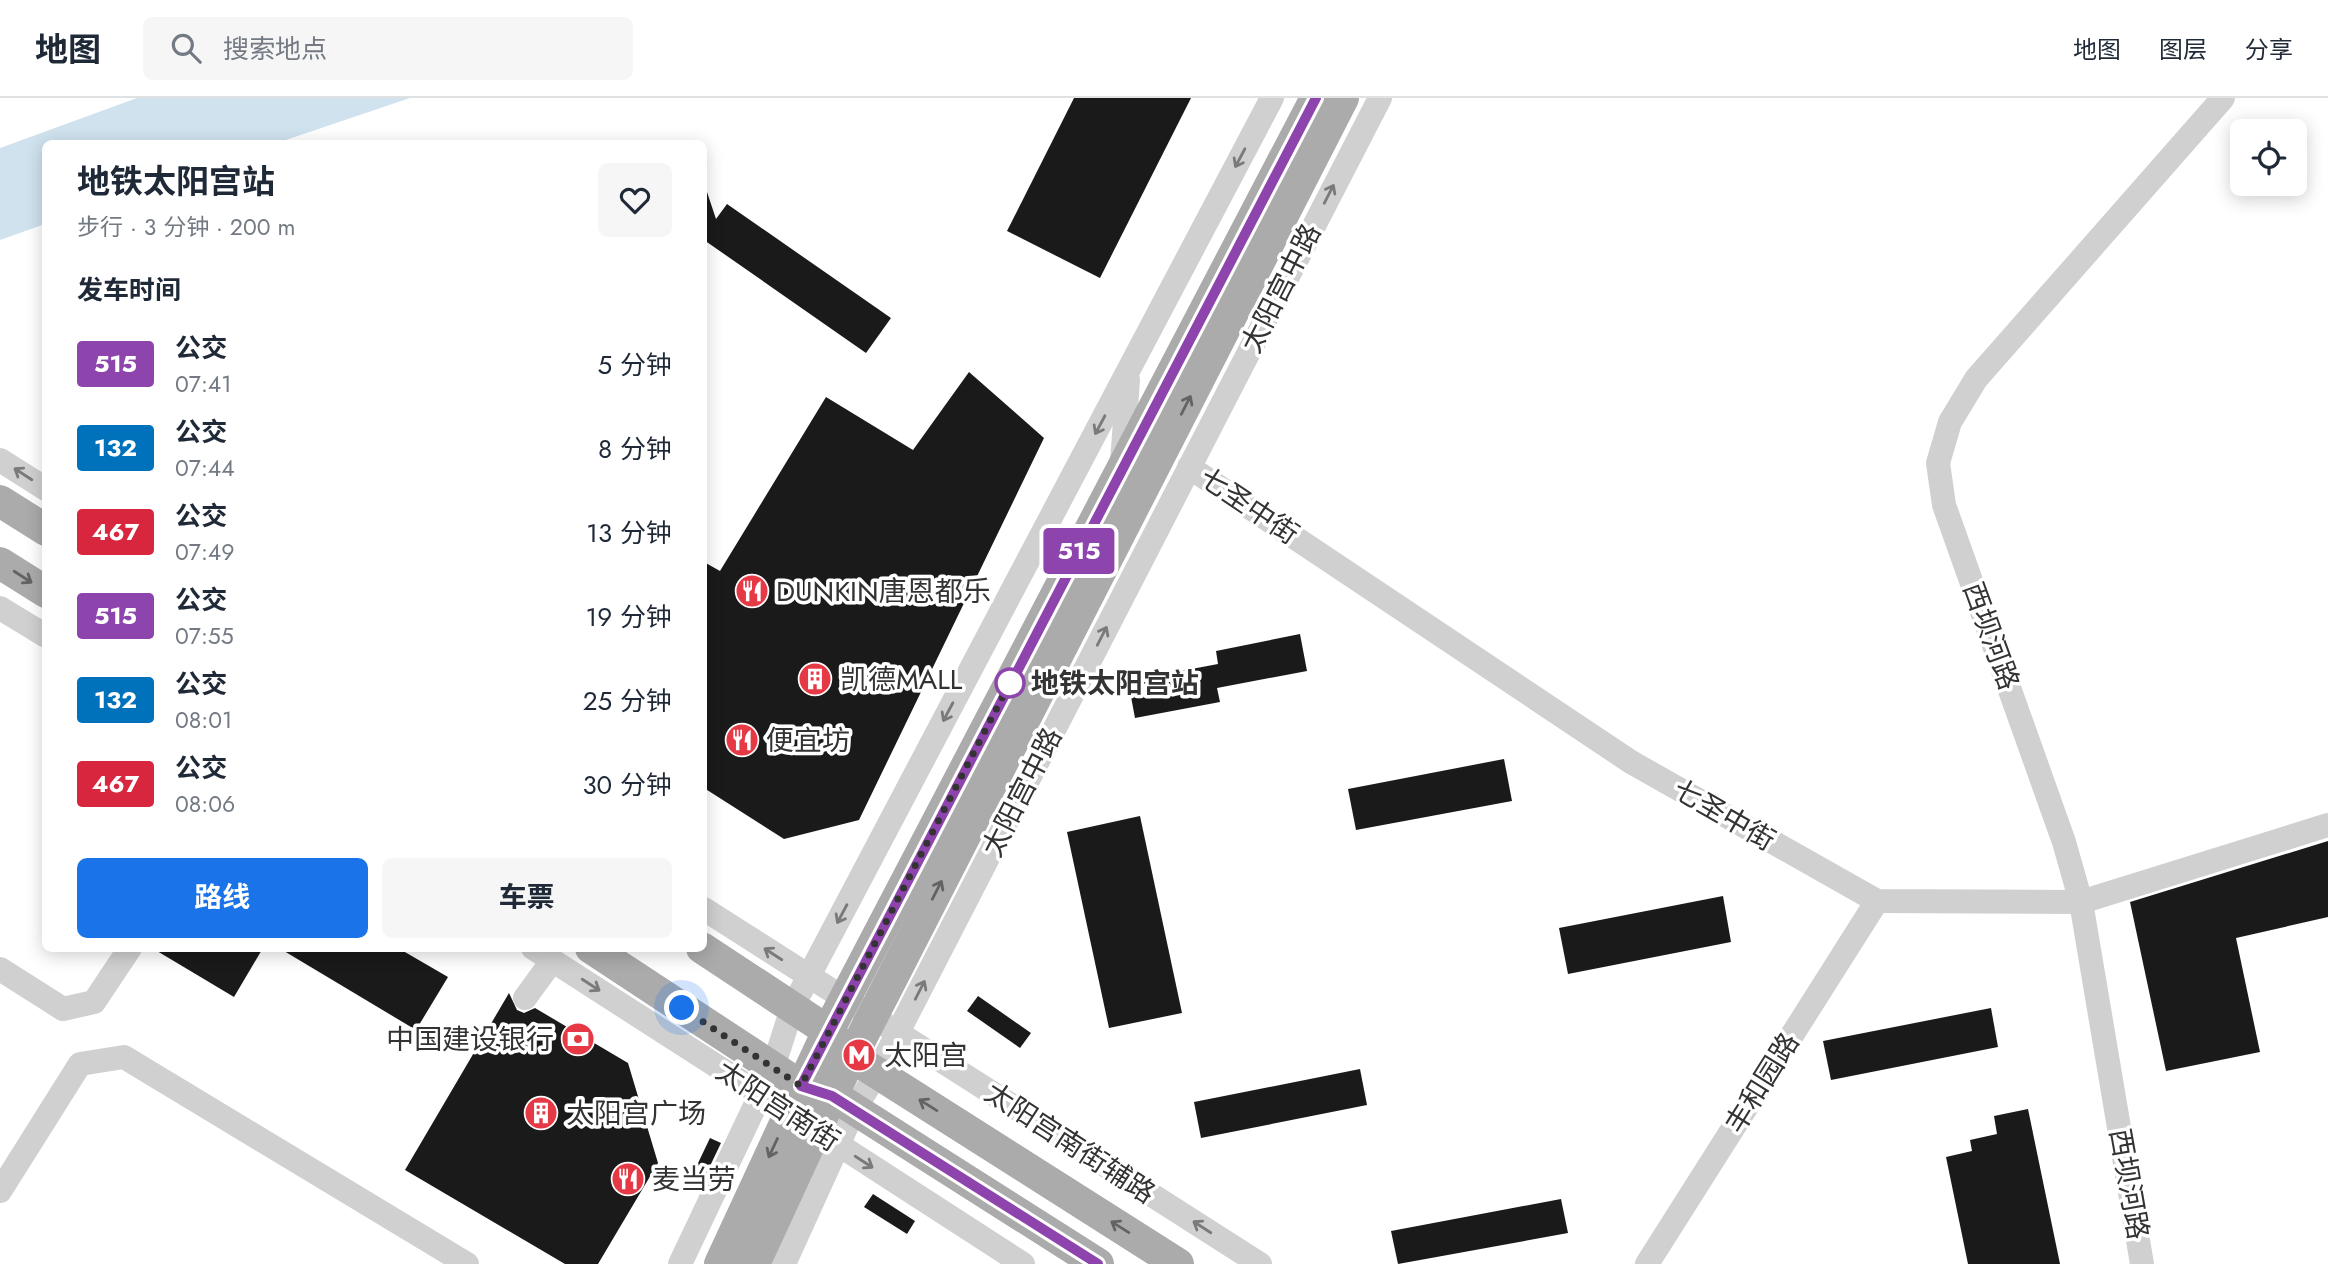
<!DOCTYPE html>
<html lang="zh">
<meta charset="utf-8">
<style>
:root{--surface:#fff;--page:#f6f6f7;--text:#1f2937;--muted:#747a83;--line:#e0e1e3;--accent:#1a73e8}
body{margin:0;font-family:Jost,"Noto Sans SC",sans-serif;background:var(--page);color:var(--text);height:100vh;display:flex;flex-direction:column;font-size:26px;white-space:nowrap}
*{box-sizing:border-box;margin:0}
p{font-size:23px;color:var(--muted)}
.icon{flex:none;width:38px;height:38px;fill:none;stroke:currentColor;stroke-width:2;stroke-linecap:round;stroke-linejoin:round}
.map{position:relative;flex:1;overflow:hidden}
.drawer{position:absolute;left:42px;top:42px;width:665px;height:812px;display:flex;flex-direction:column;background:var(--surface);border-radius:10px;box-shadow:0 4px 18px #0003}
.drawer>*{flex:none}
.badge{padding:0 14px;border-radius:5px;font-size:24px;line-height:46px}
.buttons{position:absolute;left:2230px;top:21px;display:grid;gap:14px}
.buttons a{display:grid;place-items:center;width:77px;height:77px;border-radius:10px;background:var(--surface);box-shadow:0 4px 18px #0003;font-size:35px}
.you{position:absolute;width:35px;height:35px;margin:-18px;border:5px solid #fff;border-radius:50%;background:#1a73e8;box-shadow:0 0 0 10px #1a73e833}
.map>.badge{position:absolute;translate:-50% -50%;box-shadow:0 0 0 4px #fff}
h2{padding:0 35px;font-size:26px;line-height:63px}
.round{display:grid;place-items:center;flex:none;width:74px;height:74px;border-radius:10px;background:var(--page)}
.head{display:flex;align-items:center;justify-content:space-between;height:119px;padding:0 35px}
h1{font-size:33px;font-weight:700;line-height:52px}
.primary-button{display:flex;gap:14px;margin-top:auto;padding:14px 35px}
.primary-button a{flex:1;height:80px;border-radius:10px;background:var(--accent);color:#fff;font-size:28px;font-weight:700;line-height:80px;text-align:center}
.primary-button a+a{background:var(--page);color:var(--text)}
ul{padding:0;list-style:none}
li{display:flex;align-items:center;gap:21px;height:84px;padding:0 35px}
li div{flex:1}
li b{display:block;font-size:26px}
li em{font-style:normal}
li .badge{min-width:77px;font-weight:700;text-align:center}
header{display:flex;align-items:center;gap:42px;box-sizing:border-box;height:98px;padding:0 35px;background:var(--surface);border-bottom:2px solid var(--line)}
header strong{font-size:33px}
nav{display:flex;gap:38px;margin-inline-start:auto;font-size:24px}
.search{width:490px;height:63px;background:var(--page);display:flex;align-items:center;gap:18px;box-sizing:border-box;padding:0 24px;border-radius:10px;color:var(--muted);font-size:26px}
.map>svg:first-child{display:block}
.water{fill:#cfe2ee}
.building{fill:#1a1a1a}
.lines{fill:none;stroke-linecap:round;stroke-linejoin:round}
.minor{stroke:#d0d0d0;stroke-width:24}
.major{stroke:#ababab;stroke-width:32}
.oneway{stroke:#7a7a7a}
.oneway2{stroke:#636363}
.line-casing{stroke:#fff;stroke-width:16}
.line{stroke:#8e44ad;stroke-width:10}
.walk{stroke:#333;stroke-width:7;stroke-dasharray:0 12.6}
.stop-dot{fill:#fff;stroke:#8e44ad;stroke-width:3.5}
.labels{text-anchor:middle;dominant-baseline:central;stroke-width:7;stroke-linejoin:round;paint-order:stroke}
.street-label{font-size:28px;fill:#333;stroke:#fff}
.poi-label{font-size:28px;fill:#333;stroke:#fff;text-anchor:start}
.stop-label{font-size:28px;font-weight:bold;fill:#333;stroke:#fff;text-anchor:start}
</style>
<header>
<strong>地图</strong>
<div class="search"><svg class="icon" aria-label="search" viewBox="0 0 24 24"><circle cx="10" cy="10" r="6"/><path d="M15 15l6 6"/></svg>搜索地点</div>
<nav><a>地图</a><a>图层</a><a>分享</a></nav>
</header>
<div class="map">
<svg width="2328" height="1166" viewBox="0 0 2328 1166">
<rect width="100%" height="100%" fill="#fff"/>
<polygon class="water" points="137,0 410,0 277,45 46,46 45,126 0,142 0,50"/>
<g class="building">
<polygon points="1074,0 1191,0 1100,180 1007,133"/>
<polygon points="704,94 707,94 716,121 727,106 891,220 866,255 704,142"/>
<polygon points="969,274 1044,340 859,722 784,741 704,690 704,464 720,473 826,299 913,352"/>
<polygon points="1300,536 1307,573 1217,590 1220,604 1135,620 1128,583 1218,566 1216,553"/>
<polygon points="1504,661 1512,703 1356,732 1348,691"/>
<polygon points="1140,718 1182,915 1109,930 1067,734"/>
<polygon points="2328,743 2328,819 2236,840 2260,954 2166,973 2130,804"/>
<polygon points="1723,798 1731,844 1568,876 1559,830"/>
<polygon points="152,850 263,850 234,899"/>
<polygon points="279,850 398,850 448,879 416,932"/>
<polygon points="509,895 517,912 524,915 535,910 628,965 658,1065 598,1166 565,1166 405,1072"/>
<polygon points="978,898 1031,935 1020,950 967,913"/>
<polygon points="1991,910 1998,949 1831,982 1823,943"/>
<polygon points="1360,971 1367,1007 1201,1040 1194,1004"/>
<polygon points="2028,1011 2060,1166 1968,1166 1946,1059 1972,1053 1970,1042 1997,1036 1994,1018"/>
<polygon points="710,1040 721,1045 700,1089 689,1084"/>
<polygon points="873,1096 915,1123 907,1136 864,1109"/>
<polygon points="1561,1101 1568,1135 1398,1166 1391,1133"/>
</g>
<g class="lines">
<g class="minor">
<polyline points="0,362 46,391"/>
<polyline points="1122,364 1128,282"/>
<polyline points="1189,369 1631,664 1877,803 2081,804 2328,727"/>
<polyline points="0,510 46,538"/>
<polyline points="704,811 1260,1166"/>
<polyline points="533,850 774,1005"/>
<polyline points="0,871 63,911 94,904 130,850"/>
<polyline points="525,900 552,863"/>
<polyline points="825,1038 1023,1166"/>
<polyline points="0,1093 80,966 124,959 467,1166"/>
<polyline points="680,1166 773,970 792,910 1272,0"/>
<polyline points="784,1166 854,1012 877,975 1380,0"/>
<polyline points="1647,1166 1877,803"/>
<polyline points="2142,1166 2081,804 2064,744 1944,407 1938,365 1950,324 1976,281 2223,0"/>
</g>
<g class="major">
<polyline points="0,403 46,432"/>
<polyline points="0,465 46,494"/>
<polyline points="591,850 801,988 832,997 1098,1166"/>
<polyline points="702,850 828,933 852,959 1178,1166"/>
<polyline points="720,1166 828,933 1316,0"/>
<polyline points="754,1166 832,997 1343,0"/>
</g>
</g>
<defs><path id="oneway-shaft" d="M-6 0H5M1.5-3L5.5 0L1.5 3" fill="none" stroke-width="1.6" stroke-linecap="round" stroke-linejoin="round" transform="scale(1.75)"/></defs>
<g class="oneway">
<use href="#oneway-shaft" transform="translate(1240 60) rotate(118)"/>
<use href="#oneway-shaft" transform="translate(1329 96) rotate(-63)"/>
<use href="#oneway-shaft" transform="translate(1100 327) rotate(118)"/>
<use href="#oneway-shaft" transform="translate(23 376) rotate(-147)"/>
<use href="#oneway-shaft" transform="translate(1102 538) rotate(-63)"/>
<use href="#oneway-shaft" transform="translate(948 614) rotate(118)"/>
<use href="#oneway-shaft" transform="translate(842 816) rotate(118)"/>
<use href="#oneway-shaft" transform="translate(773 856) rotate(-147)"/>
<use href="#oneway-shaft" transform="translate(591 887) rotate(33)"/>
<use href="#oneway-shaft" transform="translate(920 892) rotate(-63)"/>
<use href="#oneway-shaft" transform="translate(864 1064) rotate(33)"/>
<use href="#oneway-shaft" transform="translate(1202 1129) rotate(-147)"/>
</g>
<g class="oneway2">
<use href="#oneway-shaft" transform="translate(1186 307) rotate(-63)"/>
<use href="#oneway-shaft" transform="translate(23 479) rotate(33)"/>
<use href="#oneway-shaft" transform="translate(937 792) rotate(-63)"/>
<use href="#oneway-shaft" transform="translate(928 1007) rotate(-148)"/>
<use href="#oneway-shaft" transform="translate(773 1050) rotate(115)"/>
<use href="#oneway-shaft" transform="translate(1120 1129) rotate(-148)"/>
</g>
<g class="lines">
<defs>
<polyline id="line" points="1098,1166 832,998 801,988 1316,0"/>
</defs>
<use href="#line" class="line-casing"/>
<use href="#line" class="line"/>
<polyline class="walk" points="682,910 801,988 1016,573 1010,585"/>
</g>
<defs>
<symbol id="restaurant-disc" viewBox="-11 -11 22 22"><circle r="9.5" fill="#e63946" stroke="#fff"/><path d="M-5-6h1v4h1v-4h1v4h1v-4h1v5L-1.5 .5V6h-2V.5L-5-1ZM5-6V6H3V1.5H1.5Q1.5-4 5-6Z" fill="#fff"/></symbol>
<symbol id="building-disc" viewBox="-11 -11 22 22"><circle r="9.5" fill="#e63946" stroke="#fff"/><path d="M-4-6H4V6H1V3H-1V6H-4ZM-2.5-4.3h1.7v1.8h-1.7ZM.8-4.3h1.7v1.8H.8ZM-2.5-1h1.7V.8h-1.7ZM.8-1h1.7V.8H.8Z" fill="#fff"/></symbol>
<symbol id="bank-disc" viewBox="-11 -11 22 22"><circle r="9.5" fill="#e63946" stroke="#fff"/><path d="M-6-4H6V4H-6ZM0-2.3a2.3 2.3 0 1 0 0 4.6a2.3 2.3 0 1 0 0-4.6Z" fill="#fff"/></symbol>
<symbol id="metro-disc" viewBox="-11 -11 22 22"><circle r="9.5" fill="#e63946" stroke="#fff"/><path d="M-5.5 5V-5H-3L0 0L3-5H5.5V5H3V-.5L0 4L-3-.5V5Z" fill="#fff"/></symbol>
</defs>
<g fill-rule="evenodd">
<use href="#restaurant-disc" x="733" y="474" width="38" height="38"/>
<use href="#building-disc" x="796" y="562" width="38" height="38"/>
<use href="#restaurant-disc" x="723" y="623" width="38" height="38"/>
<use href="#bank-disc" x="559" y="922" width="38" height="38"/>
<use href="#metro-disc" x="840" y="938" width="38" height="38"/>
<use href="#building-disc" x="522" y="996" width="38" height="38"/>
<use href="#restaurant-disc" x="609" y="1062" width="38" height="38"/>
</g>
<circle class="stop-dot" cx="1010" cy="585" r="14"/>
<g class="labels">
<g class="street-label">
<text transform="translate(1281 190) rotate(-63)">太阳宫中路</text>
<text transform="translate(1249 408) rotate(34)">七圣中街</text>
<text transform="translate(1991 538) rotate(70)">西坝河路</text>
<text transform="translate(1022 694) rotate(-63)">太阳宫中路</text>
<text transform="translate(1724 717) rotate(30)">七圣中街</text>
<text transform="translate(1762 985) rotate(-58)">丰和园路</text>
<text transform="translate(778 1008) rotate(33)">太阳宫南街</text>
<text transform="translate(1070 1045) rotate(33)">太阳宫南街辅路</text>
<text transform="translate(2129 1086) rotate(80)">西坝河路</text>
</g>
<g class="poi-label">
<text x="776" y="493">DUNKIN唐恩都乐</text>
<text x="840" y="581">凯德MALL</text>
<text x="766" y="642">便宜坊</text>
<text x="554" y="941" text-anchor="end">中国建设银行</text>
<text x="884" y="957">太阳宫</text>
<text x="566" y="1015">太阳宫广场</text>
<text x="652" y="1081">麦当劳</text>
</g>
<g class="stop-label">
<text x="1031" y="585">地铁太阳宫站</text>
</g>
</g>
</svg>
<div class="buttons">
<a><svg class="icon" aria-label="locate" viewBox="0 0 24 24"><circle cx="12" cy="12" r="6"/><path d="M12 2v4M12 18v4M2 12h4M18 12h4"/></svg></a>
</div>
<div class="you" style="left:682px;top:910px"></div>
<b class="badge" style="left:1079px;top:453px;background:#8e44ad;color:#fff">515</b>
<section class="drawer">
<div class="head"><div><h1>地铁太阳宫站</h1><p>步行 · 3 分钟 · 200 m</p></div><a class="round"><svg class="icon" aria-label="heart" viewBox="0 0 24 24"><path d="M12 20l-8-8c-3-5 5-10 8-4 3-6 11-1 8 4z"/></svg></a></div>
<h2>发车时间</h2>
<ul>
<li><span class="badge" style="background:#8e44ad;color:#fff">515</span><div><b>公交</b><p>07:41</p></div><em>5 分钟</em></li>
<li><span class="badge" style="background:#0072bc;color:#fff">132</span><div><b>公交</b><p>07:44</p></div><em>8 分钟</em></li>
<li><span class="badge" style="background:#d7263d;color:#fff">467</span><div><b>公交</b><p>07:49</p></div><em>13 分钟</em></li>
<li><span class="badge" style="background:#8e44ad;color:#fff">515</span><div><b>公交</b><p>07:55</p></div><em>19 分钟</em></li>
<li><span class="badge" style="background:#0072bc;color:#fff">132</span><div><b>公交</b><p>08:01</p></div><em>25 分钟</em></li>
<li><span class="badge" style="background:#d7263d;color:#fff">467</span><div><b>公交</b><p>08:06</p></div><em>30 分钟</em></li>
</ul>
<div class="primary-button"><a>路线</a><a>车票</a></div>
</section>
</div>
